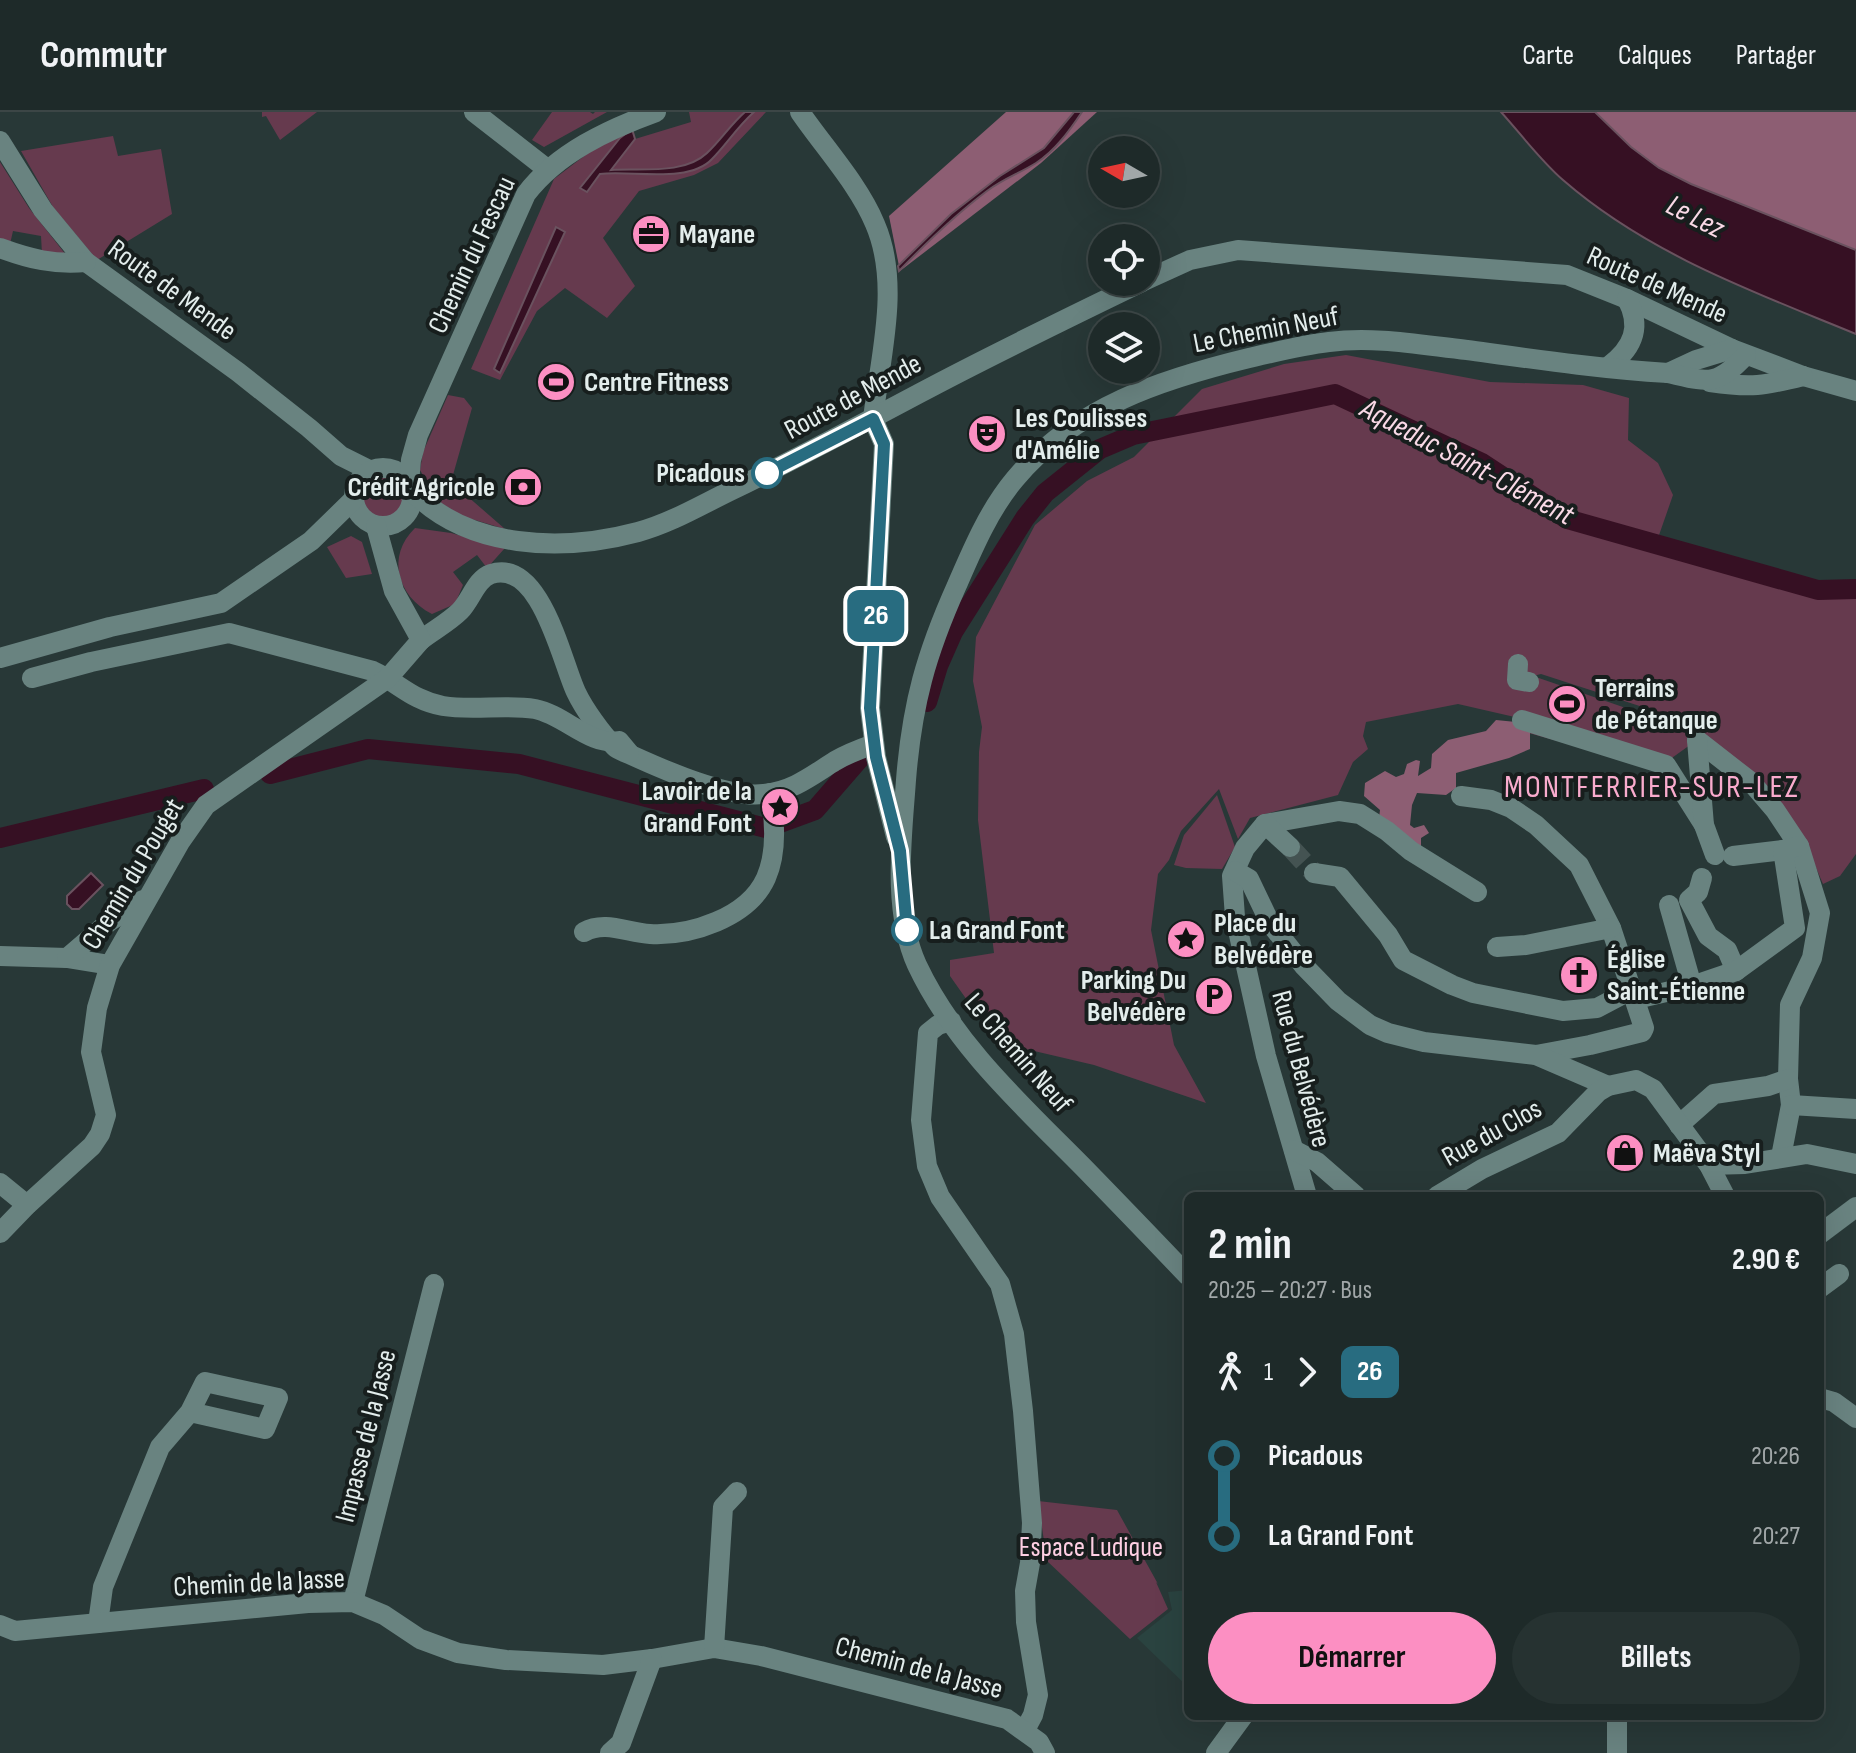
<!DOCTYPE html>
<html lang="fr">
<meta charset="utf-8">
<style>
:root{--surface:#1e2a29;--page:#263231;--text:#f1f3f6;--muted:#a1a7a8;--line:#3c4646;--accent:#fc8fc2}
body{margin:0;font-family:"Sofia Sans Condensed",sans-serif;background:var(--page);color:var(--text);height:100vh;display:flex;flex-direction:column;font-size:30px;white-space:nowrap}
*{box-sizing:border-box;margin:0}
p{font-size:26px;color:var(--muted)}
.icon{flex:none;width:44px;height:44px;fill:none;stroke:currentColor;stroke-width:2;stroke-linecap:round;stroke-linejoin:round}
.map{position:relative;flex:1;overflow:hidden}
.side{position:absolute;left:1184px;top:1080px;width:640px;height:528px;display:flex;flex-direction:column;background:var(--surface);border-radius:12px;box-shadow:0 8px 32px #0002,0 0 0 2px var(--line)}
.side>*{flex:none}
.badge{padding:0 16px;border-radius:12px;font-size:28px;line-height:52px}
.needle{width:52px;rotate:279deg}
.controls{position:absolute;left:1088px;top:24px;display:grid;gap:16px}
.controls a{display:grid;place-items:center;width:72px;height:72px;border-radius:50%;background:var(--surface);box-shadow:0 8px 32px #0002,0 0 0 2px var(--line);font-size:40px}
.map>.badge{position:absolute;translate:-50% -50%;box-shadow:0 0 0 4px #fff}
.legs{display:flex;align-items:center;gap:12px;height:88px;padding:0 24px;font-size:26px}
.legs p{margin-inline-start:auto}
.head{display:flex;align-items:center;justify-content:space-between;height:136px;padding:0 24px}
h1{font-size:44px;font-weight:700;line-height:60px}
.cta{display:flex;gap:16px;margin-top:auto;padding:16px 24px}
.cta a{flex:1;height:92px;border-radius:48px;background:var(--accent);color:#111;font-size:32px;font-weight:700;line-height:92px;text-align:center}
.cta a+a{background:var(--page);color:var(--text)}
ul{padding:0 24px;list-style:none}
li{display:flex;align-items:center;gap:28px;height:80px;font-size:30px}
li i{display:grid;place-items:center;width:12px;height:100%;margin:0 10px;background:currentColor}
li i::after{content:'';width:20px;height:20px;margin:-10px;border:6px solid;border-radius:50%;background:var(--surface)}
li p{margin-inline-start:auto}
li:first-child i{background:linear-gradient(#0000 50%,currentColor 0)}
li:last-child i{background:linear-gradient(currentColor 50%,#0000 0)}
header{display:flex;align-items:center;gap:48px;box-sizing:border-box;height:112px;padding:0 40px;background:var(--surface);border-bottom:2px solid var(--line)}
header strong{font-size:38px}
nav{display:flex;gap:44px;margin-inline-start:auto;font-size:28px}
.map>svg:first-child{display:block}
.built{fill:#2a4340}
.green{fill:#663a4e}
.forest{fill:#8d5e73}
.water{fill:#361023;stroke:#6a525f;stroke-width:2}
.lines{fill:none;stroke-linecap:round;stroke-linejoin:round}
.canal{stroke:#361023;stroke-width:20}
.minor-tunnel{stroke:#445352;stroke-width:20;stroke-dasharray:20 10;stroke-linecap:butt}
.minor{stroke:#698380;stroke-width:20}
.line-1-casing{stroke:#fff;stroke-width:18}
.line-1{stroke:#286c80;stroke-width:12}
.stop-1-dot{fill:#fff;stroke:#286c80;stroke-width:4}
.labels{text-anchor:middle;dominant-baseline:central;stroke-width:8;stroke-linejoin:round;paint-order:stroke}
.poi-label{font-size:28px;font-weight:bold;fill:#e3edec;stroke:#171e1d;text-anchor:start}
.street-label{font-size:28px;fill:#e3edec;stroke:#171e1d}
.stop-label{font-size:28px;font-weight:bold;fill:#e3edec;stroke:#171e1d;text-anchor:end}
.park-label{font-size:28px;fill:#fecfe3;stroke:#171e1d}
.water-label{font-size:30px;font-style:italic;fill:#f9d9e6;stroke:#171e1d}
.quarter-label{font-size:32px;letter-spacing:2px;fill:#f9abcd;stroke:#171e1d}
</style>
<header>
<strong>Commutr</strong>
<nav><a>Carte</a><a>Calques</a><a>Partager</a></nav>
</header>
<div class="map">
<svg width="1856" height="1641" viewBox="0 0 1856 1641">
<rect width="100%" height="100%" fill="#283837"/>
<polygon class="built" points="1188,1478 1188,1575 1137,1526 1172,1498 1168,1480"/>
<g class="green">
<polygon points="262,0 317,0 280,28 266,4 262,5"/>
<polygon points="552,0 590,0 593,2 595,0 607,0 544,35 532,28"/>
<polygon points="689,0 766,0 718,51 694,63 639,79 603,126 635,174 607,206 565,176 537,199 500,268 471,257 554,67 596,35 632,17 635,27 691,10"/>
<polygon points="113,24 118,44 161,37 172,102 97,148 53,95 21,39"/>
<polygon points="0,50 29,96 70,148 42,142 41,124 13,119 10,132 0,130"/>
<polygon points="1346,243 1490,270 1583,273 1629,286 1628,328 1658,351 1673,383 1658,426 1822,473 1856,472 1856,742 1840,764 1823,772 1805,730 1702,620 1655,599 1541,562 1533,564 1678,614 1697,628 1669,648 1662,658 1518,618 1519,606 1458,592 1366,610 1363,624 1368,637 1353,650 1338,683 1250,706 1238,727 1219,677 1181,719 1169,748 1158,762 1151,818 1174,933 1206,991 1094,953 1013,934 974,898 950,864 950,848 994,841 978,708 979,640 982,615 973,569 976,525 1035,413 1087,369 1134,345 1202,277 1284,252"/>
<polygon points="448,283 464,286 472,296 451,370 505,417 458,403 437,388 420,358 423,340"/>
<circle cx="383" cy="385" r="23"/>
<path d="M415 416 451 421 505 436 487 456 477 443 453 460 463 473 455 492 432 502C397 484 386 444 415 416Z"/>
<polygon points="351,424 362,430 372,462 346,466 327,435"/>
<polygon points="1217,683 1235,735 1222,757 1186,756 1174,753 1184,723"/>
<polygon points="1038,1389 1117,1398 1158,1472 1156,1470 1168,1497 1130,1527 1047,1449"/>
</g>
<g class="forest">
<polygon points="1006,0 1097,0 1041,51 900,159 889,104"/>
<polygon points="1595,0 1856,0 1856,138 1691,72 1659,56 1631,35"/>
<polygon points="1496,608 1516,610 1530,618 1530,637 1509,646 1456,661 1456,676 1446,683 1417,681 1412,693 1410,713 1414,716 1424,713 1429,721 1421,726 1421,738 1379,706 1380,698 1364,684 1365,671 1385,659 1396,665 1404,662 1407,652 1416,648 1420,649 1418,664 1431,656 1432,642 1448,628 1486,619"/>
</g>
<g class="water">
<path d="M745 0H754C737 15 727 32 712 47 689 72 631 58 600 62L587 80 580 76 620 26 632 17 635 27 611 58C641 56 684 63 707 41 721 28 731 12 745 0Z"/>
<path d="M1074 0H1082C1070 18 1055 39 1036 51 1020 61 1003 67 987 79 955 103 927 130 899 159L898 154 951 102 1000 64 1044 36Z"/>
<path d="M1501 0H1595L1631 35 1659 56 1691 72 1856 138V222C1754 180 1648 142 1563 68 1540 48 1521 22 1501 0Z"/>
<polygon points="556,115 565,120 500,261 494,257"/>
<polygon points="91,761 103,773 79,797 72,797 67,792 67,784"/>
</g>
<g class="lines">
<g class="canal">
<polyline points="927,590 938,554 953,520 1025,406 1045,381 1100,337 1133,323 1335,282 1482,351 1567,407 1818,478 1856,477"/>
<polyline points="270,662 368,637 519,652 766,716 815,698 861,645"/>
<polyline points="0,726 204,677"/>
</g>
<polyline class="minor-tunnel" points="1290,735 1314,761"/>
<g class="minor">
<polyline points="474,0 547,57"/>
<path d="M800 0C824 35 859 73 875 112 901 172 880 245 873 307"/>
<polyline points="0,29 43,98 86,150 238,260 309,316 341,344 369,358"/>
<path d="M0 136C30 147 54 153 86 150"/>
<polyline points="1146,168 1190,148 1238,138 1567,163 1627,187 1732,237 1803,264 1856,279"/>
<path d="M1609 254C1633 236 1642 215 1627 187"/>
<polyline points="1668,261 1696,248 1732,237"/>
<path d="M1710 270C1751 276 1764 274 1803 264"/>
<polyline points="873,307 884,332 870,596 876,645 896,725"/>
<circle cx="383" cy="385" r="29"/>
<path d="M409 371 411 348 418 323 526 82C557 41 609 17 656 0"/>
<path d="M411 378C468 438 563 440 638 420 671 411 701 393 732 378 796 347 858 314 920 281 993 242 1068 206 1142 170"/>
<path d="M421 528C434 518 449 510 460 499 471 488 476 467 491 462 541 446 562 551 576 580 584 597 602 622 615 635 619 639 626 640 631 643 664 658 729 687 764 682 793 679 811 664 835 649 847 642 860 637 874 632"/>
<polyline points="0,546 110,515 221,491 311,429 353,388"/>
<polyline points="1518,552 1517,568 1529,570"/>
<path d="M32 566 91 550 229 521 373 559C399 571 411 588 443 594 473 599 505 592 535 597 565 603 589 634 619 629L629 641"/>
<polyline points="1522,608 1666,653 1704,713"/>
<polyline points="1697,628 1751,670 1775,698 1799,734 1820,801 1812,846 1790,893 1788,967 1791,993 1781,1045"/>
<polyline points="1697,628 1704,713 1715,743"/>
<polyline points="1461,684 1491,688 1511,696 1536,713 1579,753 1611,816 1644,916 1642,920 1590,933 1536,943"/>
<polyline points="1265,712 1245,736 1232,764 1235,805 1266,944 1307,1084"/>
<polyline points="1265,712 1339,699 1360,702 1387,719 1411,739 1477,780"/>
<polyline points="1265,712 1290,735"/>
<polyline points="1733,744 1783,738"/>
<polyline points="1235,759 1249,767 1270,811 1304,854 1338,889 1370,913 1388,921 1424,930 1536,943 1608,974"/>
<polyline points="1314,761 1340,765 1388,823 1403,848 1452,873 1473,881 1563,899 1597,896 1633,877"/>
<polyline points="1702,766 1698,780 1689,788 1708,824 1727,838 1736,859"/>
<polyline points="1669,793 1692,874"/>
<path d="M584 820C605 808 628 821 650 822 690 824 748 806 766 766 777 741 775 708 770 681"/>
<polyline points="1497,835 1526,833 1611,816"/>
<polyline points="0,844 67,846 110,853"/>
<polyline points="67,846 110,809 143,788"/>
<polyline points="1636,887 1692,874 1736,859 1795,816 1783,738 1799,734"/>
<polyline points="951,909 938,913 928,921 921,1008 927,1054 940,1085 1000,1172 1014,1222 1023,1299 1032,1411 1030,1451 1025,1479 1026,1510 1038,1583 1033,1603 1025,1618"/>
<polyline points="1791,993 1856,997"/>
<polyline points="1679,1013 1714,982 1768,974 1788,967"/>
<polyline points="1294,1038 1317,1050 1356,1084"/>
<polyline points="1709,1053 1745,1052 1807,1042 1856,1052"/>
<polyline points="0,1071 27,1093"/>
<polyline points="1437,1084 1482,1057 1558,1021 1598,980 1608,974 1636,968 1653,977 1709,1053 1725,1084"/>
<polyline points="0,1121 27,1093 92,1034 100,1022 106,1003 91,940 97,896 110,853 180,730 206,693 388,566 421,528 394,479 376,414"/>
<polyline points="1820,1122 1856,1095"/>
<path d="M1188 1164C1155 1129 1121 1094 1087 1059 1025 996 955 934 917 853 892 798 902 726 906 668 912 592 926 542 957 473 973 436 989 398 1015 367 1075 295 1162 267 1249 246 1276 240 1302 233 1329 230 1374 224 1421 233 1467 238 1533 247 1601 257 1668 261 1708 270 1716 275 1746 243"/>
<polyline points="1820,1176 1839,1162"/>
<polyline points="1820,1286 1834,1290 1856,1306"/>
<polyline points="353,1490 434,1172"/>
<polyline points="98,1511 103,1475 160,1335 190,1300 265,1317 278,1286 205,1270 190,1300"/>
<polyline points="0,1513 15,1519 308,1491 353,1490 384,1503 420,1527 458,1541 506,1548 603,1553 652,1547 714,1536 761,1544 1007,1607 1039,1630 1045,1641"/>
<polyline points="714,1536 723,1395 737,1380"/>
<polyline points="610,1641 621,1631 652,1547"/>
<polyline points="1216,1641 1243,1604"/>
<polyline points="1617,1641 1617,1604"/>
</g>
</g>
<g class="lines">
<defs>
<polyline id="line-1" points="767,361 873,307 884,332 870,596 876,645 900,739 907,818"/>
</defs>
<use href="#line-1" class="line-1-casing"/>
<use href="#line-1" class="line-1"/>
</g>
<defs>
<symbol id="office-disc" viewBox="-11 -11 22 22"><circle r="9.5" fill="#fc8fc2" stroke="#171e1d"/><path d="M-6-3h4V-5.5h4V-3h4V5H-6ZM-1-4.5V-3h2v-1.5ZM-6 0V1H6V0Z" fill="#111"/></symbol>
<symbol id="stadium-disc" viewBox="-11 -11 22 22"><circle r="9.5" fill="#fc8fc2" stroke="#171e1d"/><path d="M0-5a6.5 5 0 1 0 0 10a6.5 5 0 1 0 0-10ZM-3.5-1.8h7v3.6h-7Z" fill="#111"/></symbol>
<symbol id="theatre-disc" viewBox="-11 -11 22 22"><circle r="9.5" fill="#fc8fc2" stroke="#171e1d"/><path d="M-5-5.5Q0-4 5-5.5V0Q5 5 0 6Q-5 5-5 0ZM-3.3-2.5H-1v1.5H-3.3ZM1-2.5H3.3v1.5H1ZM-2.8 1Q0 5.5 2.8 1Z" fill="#111"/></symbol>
<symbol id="bank-disc" viewBox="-11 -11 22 22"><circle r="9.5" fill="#fc8fc2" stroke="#171e1d"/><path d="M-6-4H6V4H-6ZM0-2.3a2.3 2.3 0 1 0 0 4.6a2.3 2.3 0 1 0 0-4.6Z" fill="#111"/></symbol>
<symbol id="sight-disc" viewBox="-11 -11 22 22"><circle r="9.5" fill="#fc8fc2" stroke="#171e1d"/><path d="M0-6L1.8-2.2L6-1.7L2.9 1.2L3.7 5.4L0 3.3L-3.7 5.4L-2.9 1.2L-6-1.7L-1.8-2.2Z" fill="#111"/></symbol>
<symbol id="church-disc" viewBox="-11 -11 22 22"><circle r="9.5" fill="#fc8fc2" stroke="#171e1d"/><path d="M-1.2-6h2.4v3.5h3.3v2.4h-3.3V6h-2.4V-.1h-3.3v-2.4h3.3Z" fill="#111"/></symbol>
<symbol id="parking-disc" viewBox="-11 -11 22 22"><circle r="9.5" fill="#fc8fc2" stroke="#171e1d"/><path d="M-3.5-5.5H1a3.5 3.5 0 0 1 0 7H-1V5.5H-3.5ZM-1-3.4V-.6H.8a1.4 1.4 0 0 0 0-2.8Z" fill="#111"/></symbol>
<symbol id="shop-disc" viewBox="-11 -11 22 22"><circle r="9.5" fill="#fc8fc2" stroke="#171e1d"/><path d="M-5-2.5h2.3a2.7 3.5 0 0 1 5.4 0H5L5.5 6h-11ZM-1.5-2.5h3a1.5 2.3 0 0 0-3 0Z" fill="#111"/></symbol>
</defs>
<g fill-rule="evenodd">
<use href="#office-disc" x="629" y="100" width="44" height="44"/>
<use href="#stadium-disc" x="534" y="248" width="44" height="44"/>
<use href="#theatre-disc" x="965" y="300" width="44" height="44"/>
<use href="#bank-disc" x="501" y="353" width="44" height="44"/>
<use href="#stadium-disc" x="1545" y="570" width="44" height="44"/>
<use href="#sight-disc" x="758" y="673" width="44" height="44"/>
<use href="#sight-disc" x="1164" y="805" width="44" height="44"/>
<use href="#church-disc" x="1557" y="841" width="44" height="44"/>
<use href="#parking-disc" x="1192" y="862" width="44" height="44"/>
<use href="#shop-disc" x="1603" y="1019" width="44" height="44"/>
</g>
<g class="stop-1-dot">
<circle cx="767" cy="361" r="14"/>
<circle cx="907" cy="818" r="14"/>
</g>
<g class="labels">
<g class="poi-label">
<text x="679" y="122">Mayane</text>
<text x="584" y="270">Centre Fitness</text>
<text x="1015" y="306">Les Coulisses<tspan x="1015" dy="32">d'Amélie</tspan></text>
<text x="495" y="375" text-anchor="end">Crédit Agricole</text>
<text x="1595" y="576">Terrains<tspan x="1595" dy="32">de Pétanque</tspan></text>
<text x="752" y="679" text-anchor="end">Lavoir de la<tspan x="752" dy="32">Grand Font</tspan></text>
<text x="1214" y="811">Place du<tspan x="1214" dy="32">Belvédère</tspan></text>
<text x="1607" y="847">Église<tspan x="1607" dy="32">Saint-Étienne</tspan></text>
<text x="1186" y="868" text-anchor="end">Parking Du<tspan x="1186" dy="32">Belvédère</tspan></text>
<text x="1653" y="1041">Maëva Styl</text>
</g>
<g class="street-label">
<text transform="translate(472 143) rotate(-65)">Chemin du Fescau</text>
<text transform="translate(1657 173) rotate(24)">Route de Mende</text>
<text transform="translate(172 178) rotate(36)">Route de Mende</text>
<text transform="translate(1266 218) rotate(-11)">Le Chemin Neuf</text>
<text transform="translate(853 285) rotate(-28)">Route de Mende</text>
<text transform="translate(133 762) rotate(-59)">Chemin du Pouget</text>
<text transform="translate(1018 941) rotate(49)">Le Chemin Neuf</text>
<text transform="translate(1301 957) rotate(75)">Rue du Belvédère</text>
<text transform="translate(1492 1021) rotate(-29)">Rue du Clos</text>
<text transform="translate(366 1324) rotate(-76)">Impasse de la Jasse</text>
<text transform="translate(259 1471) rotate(-3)">Chemin de la Jasse</text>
<text transform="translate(919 1556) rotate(15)">Chemin de la Jasse</text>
</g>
<g class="stop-label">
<text x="745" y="361">Picadous</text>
<text x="929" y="818" text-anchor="start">La Grand Font</text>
</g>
<g class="park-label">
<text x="1091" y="1435">Espace Ludique</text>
</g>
<g class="water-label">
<text transform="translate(1695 105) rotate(27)">Le Lez</text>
<text transform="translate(1467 350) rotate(28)">Aqueduc Saint-Clément</text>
</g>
<g class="quarter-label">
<text x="1652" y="675">MONTFERRIER-SUR-LEZ</text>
</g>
</g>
</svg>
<div class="controls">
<a><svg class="needle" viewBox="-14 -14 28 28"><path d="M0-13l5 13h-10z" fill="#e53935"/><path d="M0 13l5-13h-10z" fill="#a1a7a8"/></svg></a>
<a><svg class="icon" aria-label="locate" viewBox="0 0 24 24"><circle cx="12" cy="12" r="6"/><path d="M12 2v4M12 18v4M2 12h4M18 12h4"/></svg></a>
<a><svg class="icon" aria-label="layers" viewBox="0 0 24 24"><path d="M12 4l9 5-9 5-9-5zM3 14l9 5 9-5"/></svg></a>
</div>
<b class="badge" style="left:876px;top:504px;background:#286c80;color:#fff">26</b>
<section class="side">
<div class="head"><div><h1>2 min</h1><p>20:25 – 20:27 · Bus</p></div><b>2.90 €</b></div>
<div class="legs"><svg class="icon" aria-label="walk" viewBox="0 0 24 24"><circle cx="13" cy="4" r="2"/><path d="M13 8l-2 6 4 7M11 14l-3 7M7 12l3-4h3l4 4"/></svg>1<svg class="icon" aria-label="forward" viewBox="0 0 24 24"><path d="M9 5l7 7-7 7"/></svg><b class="badge" style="background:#286c80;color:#fff">26</b></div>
<ul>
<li><i style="color:#286c80"></i><b>Picadous</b><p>20:26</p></li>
<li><i style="color:#286c80"></i><b>La Grand Font</b><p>20:27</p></li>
</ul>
<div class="cta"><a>Démarrer</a><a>Billets</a></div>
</section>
</div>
